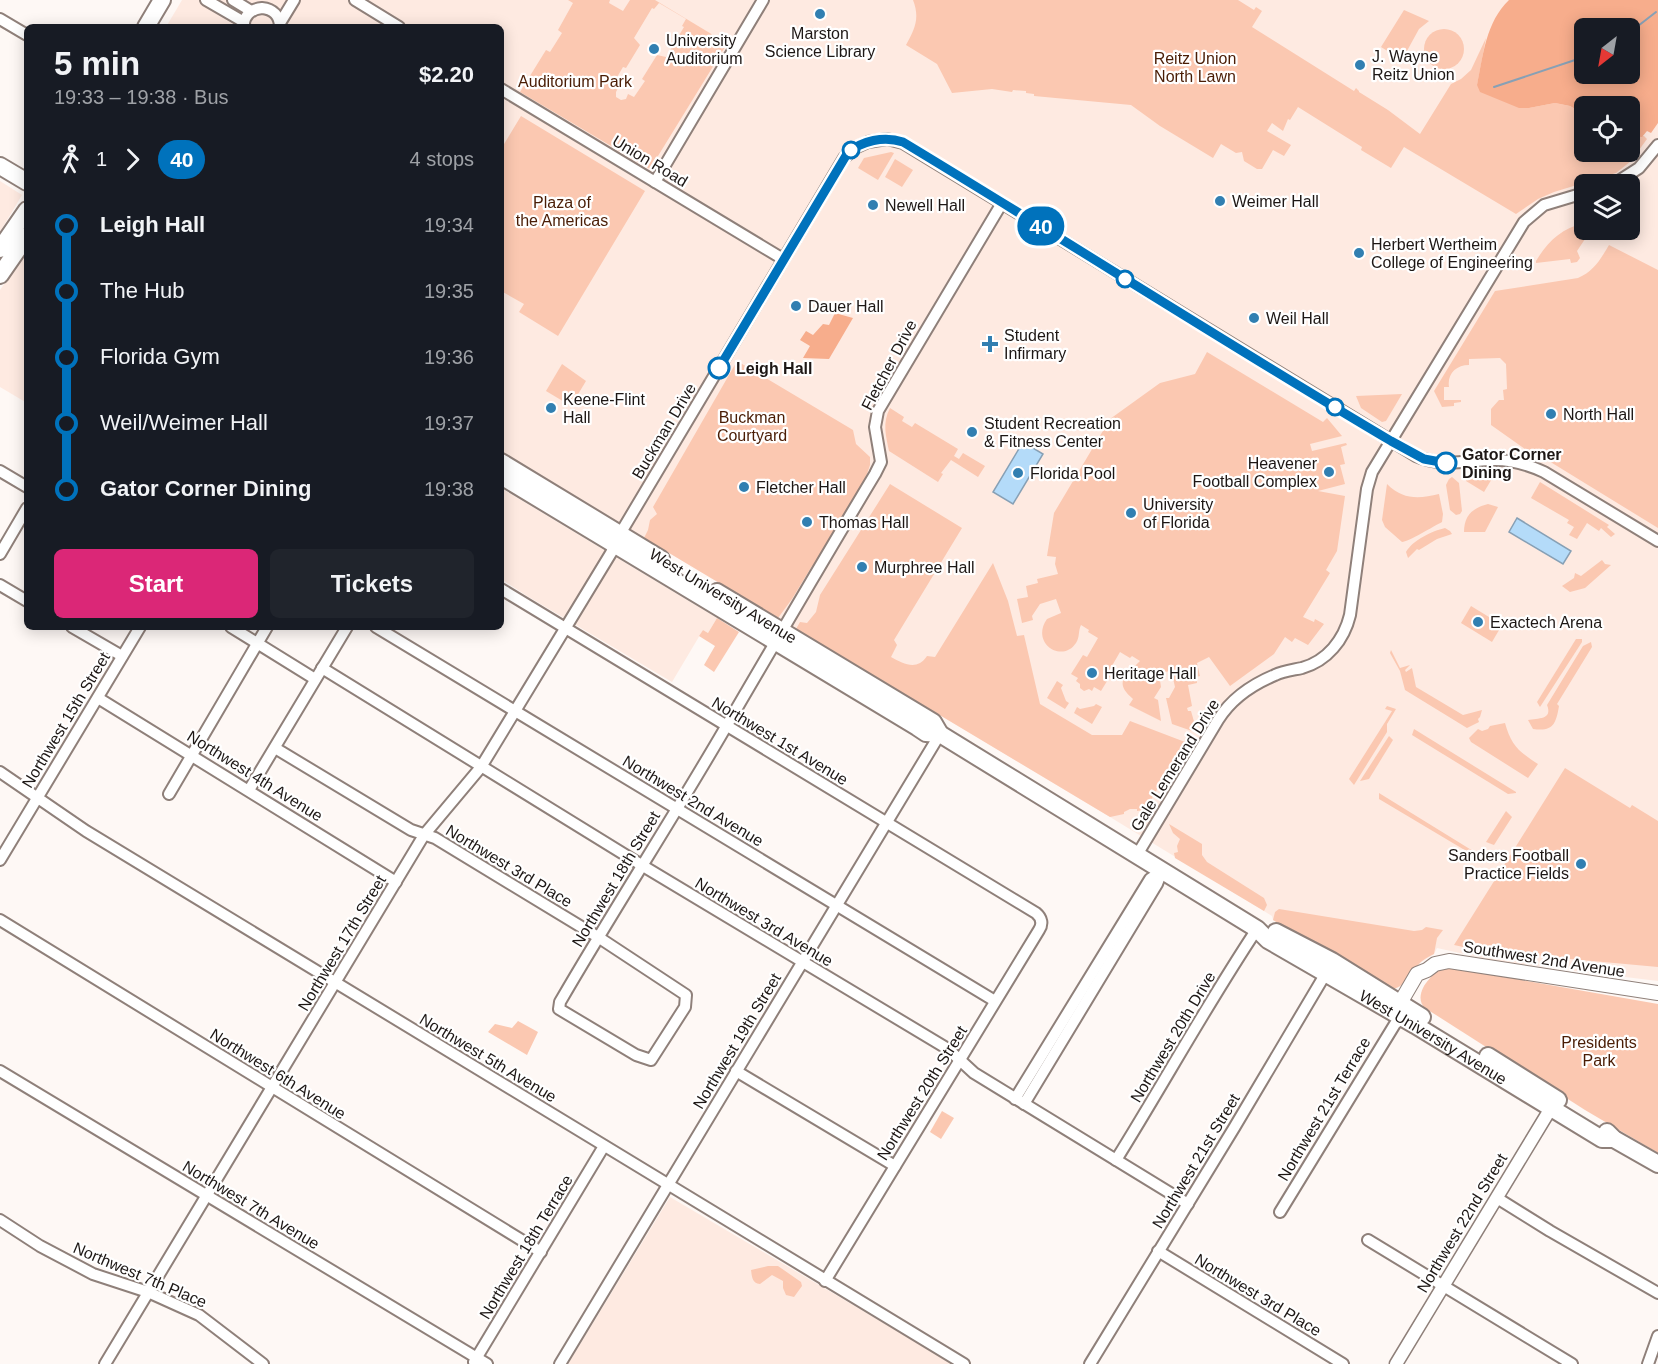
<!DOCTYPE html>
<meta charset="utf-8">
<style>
:root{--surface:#171b24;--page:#20242c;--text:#f1f3f6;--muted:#9ea1a6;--accent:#db2777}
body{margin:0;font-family:Helvetica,sans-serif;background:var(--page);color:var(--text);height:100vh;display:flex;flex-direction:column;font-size:22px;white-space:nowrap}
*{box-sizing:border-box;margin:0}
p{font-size:20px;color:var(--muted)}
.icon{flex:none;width:33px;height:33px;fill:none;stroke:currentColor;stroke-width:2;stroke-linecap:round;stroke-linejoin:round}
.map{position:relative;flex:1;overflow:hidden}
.details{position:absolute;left:24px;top:24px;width:480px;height:606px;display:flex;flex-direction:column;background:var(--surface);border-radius:9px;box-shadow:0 3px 15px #0003}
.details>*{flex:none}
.badge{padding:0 12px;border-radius:20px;font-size:21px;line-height:39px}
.needle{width:39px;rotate:211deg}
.controls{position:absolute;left:1574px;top:18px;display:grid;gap:12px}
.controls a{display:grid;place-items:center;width:66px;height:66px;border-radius:9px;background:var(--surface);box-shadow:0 3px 15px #0003;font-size:30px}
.map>.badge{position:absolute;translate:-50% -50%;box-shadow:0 0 0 3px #fff}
.legs{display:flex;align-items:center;gap:9px;height:66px;padding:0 30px;font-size:20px}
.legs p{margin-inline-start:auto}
.headline{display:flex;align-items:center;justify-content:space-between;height:102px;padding:0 30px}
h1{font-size:33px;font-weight:700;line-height:45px}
.cta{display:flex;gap:12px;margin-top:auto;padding:12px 30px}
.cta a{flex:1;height:69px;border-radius:9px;background:var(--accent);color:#fff;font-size:24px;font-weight:700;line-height:69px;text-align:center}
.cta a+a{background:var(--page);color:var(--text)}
ul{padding:0 30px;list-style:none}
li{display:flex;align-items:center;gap:21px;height:66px;font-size:22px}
li i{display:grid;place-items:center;width:9px;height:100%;margin:0 8px;background:currentColor}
li i::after{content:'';width:15px;height:15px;margin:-8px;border:4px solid;border-radius:50%;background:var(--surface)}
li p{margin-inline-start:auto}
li:first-child i{background:linear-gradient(#0000 50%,currentColor 0)}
li:last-child i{background:linear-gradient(currentColor 50%,#0000 0)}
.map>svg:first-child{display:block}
.built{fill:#feeae1;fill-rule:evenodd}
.green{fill:#fbc8b1;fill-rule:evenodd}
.forest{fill:#f7ad8c;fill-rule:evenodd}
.water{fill:#b4dbf9;stroke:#87a0b5;stroke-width:1.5}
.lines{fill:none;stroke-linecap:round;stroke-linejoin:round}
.stream{stroke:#87a0b5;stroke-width:2}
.minor-casing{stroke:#8f807a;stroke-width:14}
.tertiary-casing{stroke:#8f807a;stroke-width:15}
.secondary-casing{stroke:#8f807a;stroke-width:16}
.primary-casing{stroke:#8f807a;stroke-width:20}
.minor{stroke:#fff;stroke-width:10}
.tertiary{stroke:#fff;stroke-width:12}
.secondary{stroke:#fff;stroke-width:14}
.primary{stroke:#fff;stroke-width:16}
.line-1-casing{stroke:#fff;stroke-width:14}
.line-1{stroke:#0072bc;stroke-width:9}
.poi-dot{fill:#317fb1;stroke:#fff;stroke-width:2}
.stop-1-dot{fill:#fff;stroke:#0072bc;stroke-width:3}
.labels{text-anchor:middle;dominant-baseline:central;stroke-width:4.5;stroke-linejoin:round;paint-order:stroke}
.poi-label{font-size:16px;fill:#1d1715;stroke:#fff;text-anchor:start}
.park-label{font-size:16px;fill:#4a1d05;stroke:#fff}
.street-label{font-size:16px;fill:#1d1715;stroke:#fff}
.stop-label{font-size:16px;font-weight:bold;fill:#1d1715;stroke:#fff;text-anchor:start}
</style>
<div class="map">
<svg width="1658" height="1364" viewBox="0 0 1658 1364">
<rect width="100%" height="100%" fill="#fef8f5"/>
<g class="built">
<path d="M182 0H1658V981L1496 961 1437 948 1434 954 1420 963 1401 986 1395 989 1372 981 1273 920 1272 916 1110 817 501 452V27H166ZM1584 28H1629V74H1584ZM1584 106H1629V152H1584ZM1584 184H1629V230H1584Z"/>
<polygon points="0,181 22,195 0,232"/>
<polygon points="27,250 27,403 0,387 0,290"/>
<polygon points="501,488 717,618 708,633 703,630 672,682 527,596 501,579"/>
<polygon points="670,1197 953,1364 568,1364"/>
</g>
<g class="green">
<path d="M568 0H610L609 3 623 11 630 0H655L723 41 725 47 650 169 520 92 546 50 550 52 562 33 558 30 573 3ZM659 3 686 19 682 26 684 27 666 57 657 55 642 79 645 81 634 97 628 94 626 99 621 100 616 97V92L618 88 613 84 623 67 626 68 640 45 634 38 652 8 654 9Z"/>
<path d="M913 0H1238L1254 10 1256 7 1262 11 1252 27 1354 91 1356 88 1359 91V92L1388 110 1420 134 1451 84 1461 79 1471 70 1486 38 1477 85 1529 108 1555 103 1570 106 1584 114V152H1629V136H1644L1647 139 1631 161 1616 173 1554 192 1538 199 1516 214 1404 147 1391 168 1361 150 1362 147 1298 107 1290 120 1288 119 1283 131 1272 123 1267 131 1291 145 1284 156 1273 150 1262 169H1257L1244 161 1242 152 1236 153 1221 144 1213 158 1160 126 1131 105 1034 96V94L1026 93V91L1013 90 1012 92 992 89 952 93 937 64 906 45C915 29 920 18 913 0Z"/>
<polygon points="1404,10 1429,21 1419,29 1402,60 1381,47"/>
<circle cx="1444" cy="49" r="20"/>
<polygon points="521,116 645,191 558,336 519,312 524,304 501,291 501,149"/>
<polygon points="891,152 894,153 878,180 858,168 864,158"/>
<polygon points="895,159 913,170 902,187 885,177"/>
<path d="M1584 223V230H1591L1577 251 1580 258 1577 262 1571 263 1570 259 1536 263V261C1548 241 1561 229 1584 223Z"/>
<path d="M1609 245 1658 270V528L1544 458 1535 456 1491 425V409L1499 400H1504L1503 390 1507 389 1506 364 1500 358 1469 359V365C1456 365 1447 374 1449 387H1444V400H1461V402L1454 403V406L1442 407 1434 391 1495 291 1578 278C1594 271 1600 260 1609 245Z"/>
<path d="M1207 352 1323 422 1327 418 1342 436 1310 444 1312 451 1346 443 1347 445 1341 447 1345 464 1340 465 1345 484 1318 491 1345 496 1337 551 1326 570 1330 573 1303 617 1314 622 1315 619 1324 624 1308 645 1295 638 1292 642 1285 637 1274 654 1230 686 1209 657 1197 663 1200 676 1196 677 1197 683 1188 685 1192 706 1187 708 1188 711H1191L1195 725 1192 731 1172 724 1166 698H1169L1175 687 1172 674 1182 671V669L1159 673 1161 687 1154 698 1158 700 1161 721 1129 705 1133 699C1111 681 1129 673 1140 661L1132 656 1130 658 1120 652 1109 671 1112 673 1101 691 1094 687 1092 691 1089 689 1084 691 1080 688V684L1076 681 1078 678 1071 674 1083 655 1087 657 1098 638 1088 632 1089 630 1081 625C1078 631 1080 637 1076 643 1062 664 1030 643 1047 619L1061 613 1056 599 1040 604 1032 616 1033 620 1022 623 1017 599 1028 597 1026 586 1038 583 1037 579 1058 574 1055 564 1056 557 1047 556 1054 513 1110 419 1160 383 1195 374Z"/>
<polygon points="737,361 853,430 856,444 870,457 870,465 866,477 814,567 812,566 792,599 778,618 644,538 648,530 650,520 657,514 653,507"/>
<polygon points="562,364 586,381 571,406 546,391"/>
<polygon points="1402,394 1386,421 1382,422 1361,408 1356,396"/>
<path d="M890 408 904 417 902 421 912 427 915 423 958 449 954 456 959 459 963 453 985 466 978 477 951 460 941 473 943 474 938 482 889 451C886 436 882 423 890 408Z"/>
<polygon points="1496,472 1484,492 1466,481 1465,476"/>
<polygon points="1452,477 1459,483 1462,511 1460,514 1456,515 1450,510 1446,485 1449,479"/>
<polygon points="1540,482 1609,525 1607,527 1615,534 1611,537 1601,528 1599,531 1587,523 1577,539 1569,535 1574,527 1567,523 1569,520 1531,498"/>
<path d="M890 484 962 528 894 640 897 645 891 657C904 664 917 671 927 656L935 657 993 563 1008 601 1017 636 1024 635 1040 704 1092 735H1122L1130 721 1185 742 1145 810 1137 811V809H1130L1124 812V814L1110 817 796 629 800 622 807 623 816 612 820 595Z"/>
<path d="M1387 484C1403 500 1419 499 1439 494L1443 514 1442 522C1434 526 1408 542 1402 542L1385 527 1382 520Z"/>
<path d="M1488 504 1498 507 1485 532H1464C1464 516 1472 508 1488 504Z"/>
<path d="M1445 528 1450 531 1452 534 1437 539 1419 550 1417 549 1408 558 1406 552C1413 540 1432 531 1445 528Z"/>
<polygon points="1602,560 1605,564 1611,565 1585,588 1570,592 1562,586 1574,578 1575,573 1581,576"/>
<polygon points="1471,606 1502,625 1492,642 1461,623"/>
<polygon points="717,618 739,632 714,672 704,665 715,646 699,636 703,630 708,633"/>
<polygon points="1576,639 1582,639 1582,642 1540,707 1537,702"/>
<path d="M1591 642 1592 647 1557 704 1559 706C1556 724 1553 732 1533 729L1528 720C1538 718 1553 720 1547 705L1583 646Z"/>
<polygon points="1391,650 1400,668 1410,665 1405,670 1406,672 1412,668 1416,687 1463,715 1482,710 1480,717 1478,719 1479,722 1467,728 1405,690 1400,671 1390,653"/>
<polygon points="1057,681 1063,685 1061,688 1066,701 1069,703 1065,709 1047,698"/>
<polygon points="1096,704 1102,707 1092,724 1074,713 1077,707 1080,709 1094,706"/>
<polygon points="1387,706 1396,709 1387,724 1387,732 1354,785 1349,779 1392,711 1385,709"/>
<path d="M1505 723C1511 745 1519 752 1538 764L1528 778 1471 742 1469 738 1478 729 1482 731 1488 729 1490 726Z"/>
<polygon points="1414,729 1516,792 1516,793 1508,794 1412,735"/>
<polygon points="1389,736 1393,740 1369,779 1360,781"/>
<polygon points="1565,768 1630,808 1632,805 1658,821 1658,967 1482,951 1454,945"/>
<polygon points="1379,793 1473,851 1475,851 1478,858 1379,799"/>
<polygon points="1506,811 1512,817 1494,845 1486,842"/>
<polygon points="1169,824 1202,844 1202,855 1207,862 1264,898 1267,905 1264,911 1175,858 1174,853 1178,852 1177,846 1180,839 1173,833"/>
<path d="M1279 909 1414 931 1422 930 1426 927 1443 930 1437 938 1434 954C1428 957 1422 960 1418 965 1408 975 1405 989 1389 989L1273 920 1275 912Z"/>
<path d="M1447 967 1658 1004V1153L1585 1110 1425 1008C1411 995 1433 970 1447 967Z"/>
<polygon points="518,1021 538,1032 527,1055 488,1032 495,1024 512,1028"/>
<polygon points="942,1111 954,1118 941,1139 930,1132"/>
<path d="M768 1266H778L801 1282 802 1286 794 1297 786 1295 783 1288V1281L772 1275 760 1284C752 1283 752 1277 751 1270Z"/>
</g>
<g class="forest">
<path d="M1509 0H1658V123L1651 133 1647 131 1642 137 1629 136V106H1584V114L1570 106 1555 103 1529 108H1519L1480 92 1477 85C1483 55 1486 22 1509 0ZM1584 28H1629V74H1584Z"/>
<polygon points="835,313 853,318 829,359 803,358 810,346 800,340 806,331 813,335 823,324 829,325"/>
</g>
<g class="water">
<polygon points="1023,442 1043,454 1013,504 993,492"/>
<polygon points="1517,518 1571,551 1563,564 1509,532"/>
</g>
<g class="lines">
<g class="stream">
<polyline points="1629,33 1656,12"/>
<polyline points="1494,87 1584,57"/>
</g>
<defs>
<g id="minor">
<polyline points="206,0 244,22"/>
<polyline points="233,0 251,11"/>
<polyline points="355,0 399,27"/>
<polyline points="0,19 27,35"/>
<polyline points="280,23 294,0"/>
<path d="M244 27C243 16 251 9 262 8 273 9 280 16 280 27"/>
<polyline points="501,89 783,259"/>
<polyline points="655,182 763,0"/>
<polyline points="1614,184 1639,168 1658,145"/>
<polyline points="0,471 27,487"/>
<polyline points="0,554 27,508"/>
<polyline points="0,585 27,601"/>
<path d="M501 589 1036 913C1042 918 1043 924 1039 930L825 1281"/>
<polyline points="72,627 122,656"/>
<polyline points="231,627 315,679"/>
<polyline points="376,627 995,1001"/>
<polyline points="322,668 648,869 948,1049 974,1073 1188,1204"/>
<polyline points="98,698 396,882"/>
<path d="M275 748 411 830 435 838 598 937 686 995 685 1007 651 1060 636 1055 559 1009 560 1002C614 909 673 818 727 725 776 641 825 557 875 474L881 462 875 427 878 411 1002 203"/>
<polyline points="0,772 86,831 964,1364"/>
<polyline points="249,790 347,627"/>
<polyline points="169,794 267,627"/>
<path d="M1137 855 1218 720C1231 699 1251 685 1275 675 1283 671 1293 670 1302 668 1327 661 1344 640 1350 615L1367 489 1372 472 1524 222 1544 205 1584 193"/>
<polyline points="0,860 140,627"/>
<polyline points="0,920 541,1252"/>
<polyline points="0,1071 487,1364"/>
<polyline points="736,1071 895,1166"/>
<polyline points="1015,1099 1150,879 1162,871"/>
<polyline points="1024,1104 1157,884 1162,871"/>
<path d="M1116 1160C1164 1083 1207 1004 1257 929"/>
<polyline points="1497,1198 1550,1231 1658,1293"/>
<polyline points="1280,1212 1395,1024 1402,1018"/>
<polyline points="0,1220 40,1246 93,1274 148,1292 199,1315 263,1364"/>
<polyline points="1368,1240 1572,1364"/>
<polyline points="1158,1251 1343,1364"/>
<polyline points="474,1362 604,1146"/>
<path d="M105 1364 424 835 481 767 611 553 620 534 844 158 855 148 868 142 887 139 903 143 1416 456C1443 468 1467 460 1495 460 1512 460 1529 465 1544 472L1658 541"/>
<polyline points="560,1364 940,734"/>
<polyline points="1090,1364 1234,1128 1326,973"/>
<polyline points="1648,1364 1658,1336"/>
</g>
<polyline id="tertiary" points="1396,1364 1554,1103"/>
<polyline id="secondary" points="1396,1010 1417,974 1427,970 1435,964 1449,961 1658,993"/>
<g id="primary">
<polyline points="146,27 162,0"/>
<polyline points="0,166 27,182"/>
<polyline points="0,249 27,210"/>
<polyline points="0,275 27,236"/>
<polyline points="501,462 661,559"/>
<path id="s1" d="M501 476 917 727 926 733 940 734 1257 929 1268 940 1415 1025 1602 1139H1614"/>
<polyline points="717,592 933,722 940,734"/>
<polyline points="1276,932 1332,961 1422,1017"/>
<polyline points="1488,1056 1558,1100"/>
<polyline points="1607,1132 1614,1139 1658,1164"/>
</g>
</defs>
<use href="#minor" class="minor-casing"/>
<use href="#tertiary" class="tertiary-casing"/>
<use href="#secondary" class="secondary-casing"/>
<use href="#primary" class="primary-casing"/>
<use href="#minor" class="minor"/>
<use href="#tertiary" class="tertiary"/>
<use href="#secondary" class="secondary"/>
<use href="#primary" class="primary"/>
</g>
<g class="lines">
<defs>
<path id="line-1" d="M719 368 847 154C861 140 885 136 903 142 1067 241 1227 344 1391 441L1424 459 1446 463"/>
</defs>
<use href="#line-1" class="line-1-casing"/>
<use href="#line-1" class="line-1"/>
</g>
<g class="poi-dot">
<circle cx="820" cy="14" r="6"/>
<circle cx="654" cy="49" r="6"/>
<circle cx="1360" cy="65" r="6"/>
<circle cx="1220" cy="201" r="6"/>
<circle cx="873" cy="205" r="6"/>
<circle cx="1359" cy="253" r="6"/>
<circle cx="796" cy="306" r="6"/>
<circle cx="1254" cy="318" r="6"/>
<path d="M987 335h6v6h6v6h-6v6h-6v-6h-6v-6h6z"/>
<circle cx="551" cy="408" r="6"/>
<circle cx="1551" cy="414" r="6"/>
<circle cx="972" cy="432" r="6"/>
<circle cx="1329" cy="472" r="6"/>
<circle cx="1018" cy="473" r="6"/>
<circle cx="744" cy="487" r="6"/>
<circle cx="1131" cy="513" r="6"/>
<circle cx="807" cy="522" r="6"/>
<circle cx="862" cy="567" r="6"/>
<circle cx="1478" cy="622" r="6"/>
<circle cx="1092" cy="673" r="6"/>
<circle cx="1581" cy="864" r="6"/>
</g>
<g class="stop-1-dot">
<circle cx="851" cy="150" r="8"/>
<circle cx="1125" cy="279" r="8"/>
<circle cx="719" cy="368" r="10"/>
<circle cx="1335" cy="407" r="8"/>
<circle cx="1446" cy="463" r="10"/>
</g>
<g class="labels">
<g class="poi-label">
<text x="820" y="33" text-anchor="middle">Marston<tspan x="820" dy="18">Science Library</tspan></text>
<text x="666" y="40">University<tspan x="666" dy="18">Auditorium</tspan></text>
<text x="1372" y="56">J. Wayne<tspan x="1372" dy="18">Reitz Union</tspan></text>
<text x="1232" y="201">Weimer Hall</text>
<text x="885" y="205">Newell Hall</text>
<text x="1371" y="244">Herbert Wertheim<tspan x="1371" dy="18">College of Engineering</tspan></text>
<text x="808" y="306">Dauer Hall</text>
<text x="1266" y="318">Weil Hall</text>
<text x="1004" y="335">Student<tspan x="1004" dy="18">Infirmary</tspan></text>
<text x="563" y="399">Keene-Flint<tspan x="563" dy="18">Hall</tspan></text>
<text x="1563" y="414">North Hall</text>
<text x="984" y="423">Student Recreation<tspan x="984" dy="18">&amp; Fitness Center</tspan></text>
<text x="1317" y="463" text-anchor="end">Heavener<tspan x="1317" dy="18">Football Complex</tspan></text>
<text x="1030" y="473">Florida Pool</text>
<text x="756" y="487">Fletcher Hall</text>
<text x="1143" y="504">University<tspan x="1143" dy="18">of Florida</tspan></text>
<text x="819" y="522">Thomas Hall</text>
<text x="874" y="567">Murphree Hall</text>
<text x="1490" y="622">Exactech Arena</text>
<text x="1104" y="673">Heritage Hall</text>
<text x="1569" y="855" text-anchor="end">Sanders Football<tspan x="1569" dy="18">Practice Fields</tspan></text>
</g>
<g class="park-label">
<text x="1195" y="58">Reitz Union<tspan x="1195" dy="18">North Lawn</tspan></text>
<text x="575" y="81">Auditorium Park</text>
<text x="562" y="202">Plaza of<tspan x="562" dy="18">the Americas</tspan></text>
<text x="752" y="417">Buckman<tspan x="752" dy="18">Courtyard</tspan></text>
<text x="1599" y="1042">Presidents<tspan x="1599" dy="18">Park</tspan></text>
</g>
<g class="street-label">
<text transform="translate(650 161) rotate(31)">Union Road</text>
<text transform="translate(889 365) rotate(-62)">Fletcher Drive</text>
<text transform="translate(664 431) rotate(-59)">Buckman Drive</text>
<text transform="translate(723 596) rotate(31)">West University Avenue</text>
<text transform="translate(66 720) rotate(-59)">Northwest 15th Street</text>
<text transform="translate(780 741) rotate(31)">Northwest 1st Avenue</text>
<text transform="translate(1175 765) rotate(-58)">Gale Lemerand Drive</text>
<text transform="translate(255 776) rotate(32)">Northwest 4th Avenue</text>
<text transform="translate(693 801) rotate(31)">Northwest 2nd Avenue</text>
<text transform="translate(509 866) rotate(31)">Northwest 3rd Place</text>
<text transform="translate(616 879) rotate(-59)">Northwest 18th Street</text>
<text transform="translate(764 922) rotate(31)">Northwest 3rd Avenue</text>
<text transform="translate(342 943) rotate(-59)">Northwest 17th Street</text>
<text transform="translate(1544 959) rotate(9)">Southwest 2nd Avenue</text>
<text transform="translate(1173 1037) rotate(-59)">Northwest 20th Drive</text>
<text stroke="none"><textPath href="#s1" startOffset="1090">West University Avenue</textPath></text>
<text transform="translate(737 1041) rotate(-59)">Northwest 19th Street</text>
<text transform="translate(488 1058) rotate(31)">Northwest 5th Avenue</text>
<text transform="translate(278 1074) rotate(32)">Northwest 6th Avenue</text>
<text transform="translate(922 1093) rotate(-58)">Northwest 20th Street</text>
<text transform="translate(1324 1109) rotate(-59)">Northwest 21st Terrace</text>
<text transform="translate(1196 1161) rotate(-59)">Northwest 21st Street</text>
<text transform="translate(251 1205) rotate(31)">Northwest 7th Avenue</text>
<text transform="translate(1462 1223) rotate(-59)">Northwest 22nd Street</text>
<text transform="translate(526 1247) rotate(-59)">Northwest 18th Terrace</text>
<text transform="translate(140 1275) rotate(23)">Northwest 7th Place</text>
<text transform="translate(1258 1295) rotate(31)">Northwest 3rd Place</text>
</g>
<g class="stop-label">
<text x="736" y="368">Leigh Hall</text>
<text x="1462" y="454">Gator Corner<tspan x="1462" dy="18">Dining</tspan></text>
</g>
</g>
</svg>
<div class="controls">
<a><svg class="needle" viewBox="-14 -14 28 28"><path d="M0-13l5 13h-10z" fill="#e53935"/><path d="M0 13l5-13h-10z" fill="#9ea1a6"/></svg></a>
<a><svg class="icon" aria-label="locate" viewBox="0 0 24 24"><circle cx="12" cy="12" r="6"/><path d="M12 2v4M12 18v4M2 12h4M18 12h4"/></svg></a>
<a><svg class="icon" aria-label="layers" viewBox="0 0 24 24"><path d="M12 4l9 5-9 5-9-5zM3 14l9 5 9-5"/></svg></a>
</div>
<b class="badge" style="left:1041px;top:226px;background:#0072bc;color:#fff">40</b>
<section class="details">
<div class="headline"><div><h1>5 min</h1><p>19:33 – 19:38 · Bus</p></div><b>$2.20</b></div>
<div class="legs"><svg class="icon" aria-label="walk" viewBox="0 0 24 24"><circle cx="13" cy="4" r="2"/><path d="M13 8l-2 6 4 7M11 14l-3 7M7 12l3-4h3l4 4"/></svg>1<svg class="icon" aria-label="forward" viewBox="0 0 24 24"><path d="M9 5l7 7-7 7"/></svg><b class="badge" style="background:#0072bc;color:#fff">40</b><p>4 stops</p></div>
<ul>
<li><i style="color:#0072bc"></i><b>Leigh Hall</b><p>19:34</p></li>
<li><i style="color:#0072bc"></i><span>The Hub</span><p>19:35</p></li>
<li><i style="color:#0072bc"></i><span>Florida Gym</span><p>19:36</p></li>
<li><i style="color:#0072bc"></i><span>Weil/Weimer Hall</span><p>19:37</p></li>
<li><i style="color:#0072bc"></i><b>Gator Corner Dining</b><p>19:38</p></li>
</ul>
<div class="cta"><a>Start</a><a>Tickets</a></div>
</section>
</div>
